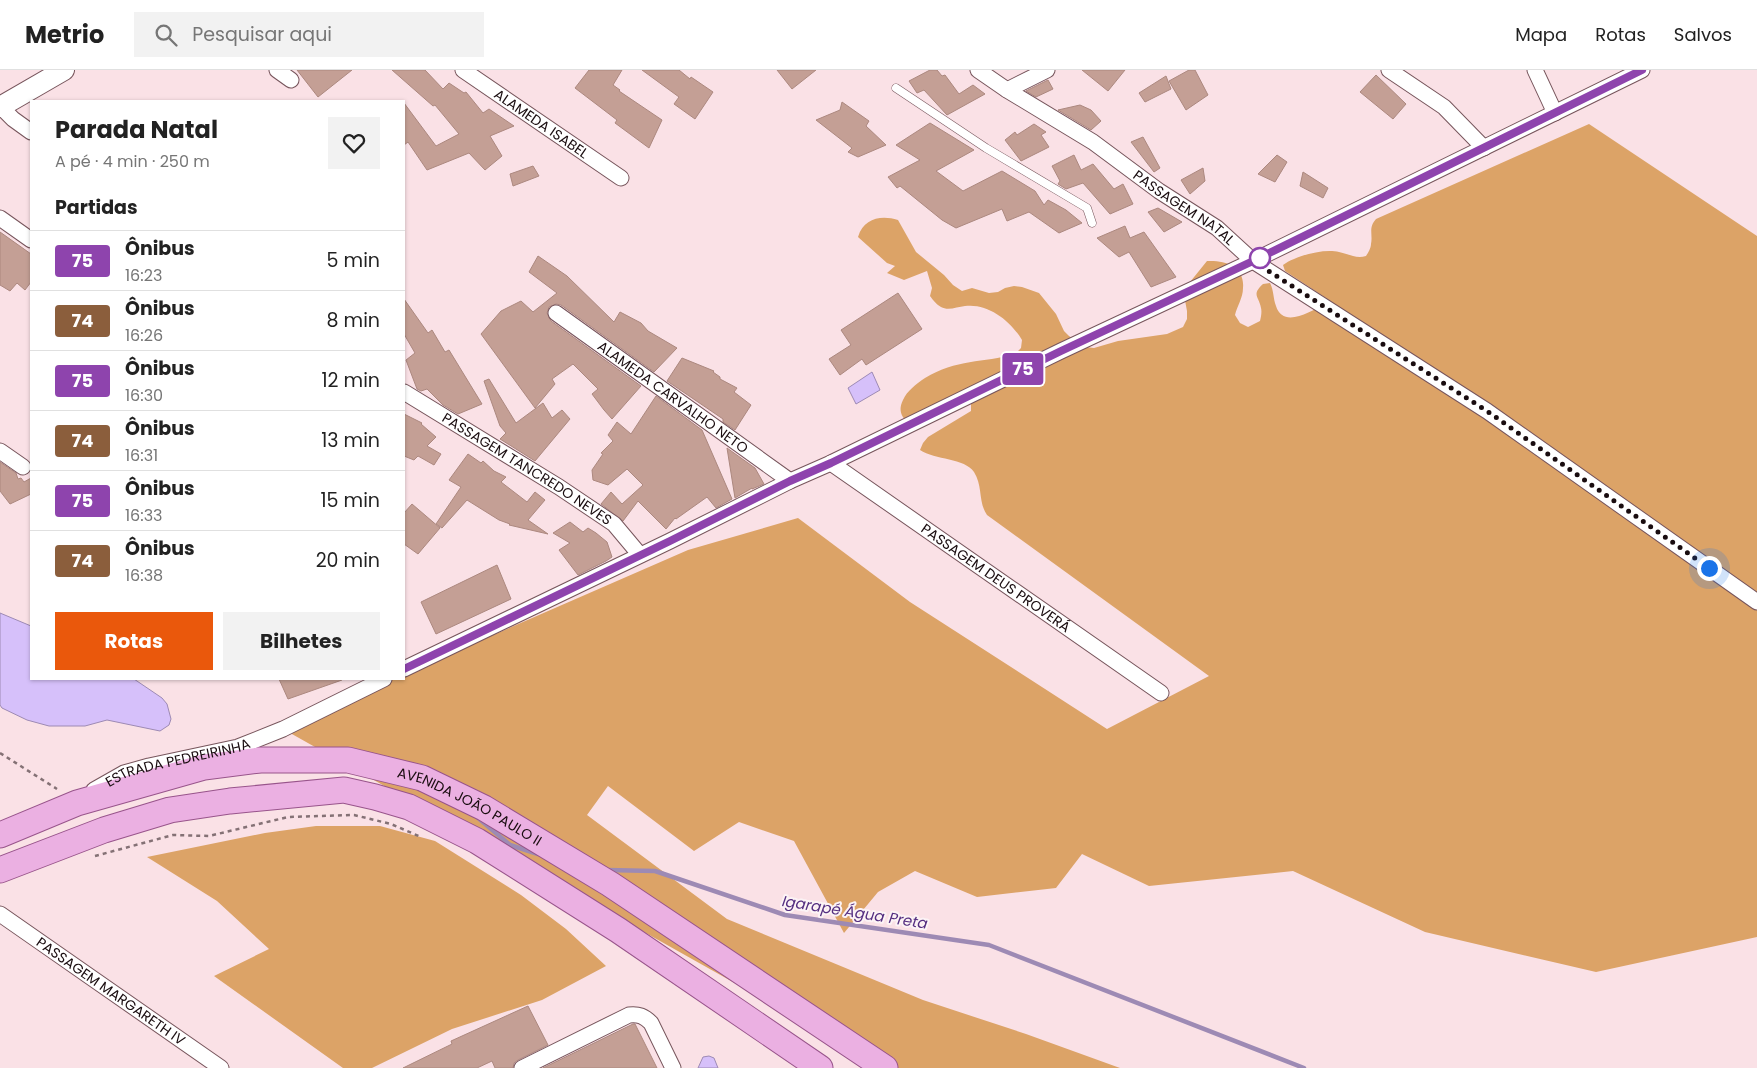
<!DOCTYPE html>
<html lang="pt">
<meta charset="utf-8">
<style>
:root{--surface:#fff;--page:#f2f2f2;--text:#222;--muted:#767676;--line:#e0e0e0;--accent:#ea580c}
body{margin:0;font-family:Poppins,sans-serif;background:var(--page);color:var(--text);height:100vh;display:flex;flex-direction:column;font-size:19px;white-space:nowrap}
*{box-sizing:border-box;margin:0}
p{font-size:16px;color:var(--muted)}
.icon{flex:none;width:28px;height:28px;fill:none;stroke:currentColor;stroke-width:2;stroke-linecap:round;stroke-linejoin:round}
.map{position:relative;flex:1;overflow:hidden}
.panel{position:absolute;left:30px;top:30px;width:375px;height:580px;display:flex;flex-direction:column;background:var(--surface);border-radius:0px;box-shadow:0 1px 4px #0004}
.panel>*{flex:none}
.badge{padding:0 10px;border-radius:4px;font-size:18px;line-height:32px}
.you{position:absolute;width:25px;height:25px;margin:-12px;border:4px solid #fff;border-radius:50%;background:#1a73e8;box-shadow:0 0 0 8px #1a73e833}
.map>.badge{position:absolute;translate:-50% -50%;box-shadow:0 0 0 2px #fff}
h2{padding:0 25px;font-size:19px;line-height:45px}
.round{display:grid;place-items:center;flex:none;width:52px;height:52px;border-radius:0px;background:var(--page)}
.headline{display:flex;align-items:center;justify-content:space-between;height:85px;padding:0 25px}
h1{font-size:24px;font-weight:700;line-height:38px}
.primary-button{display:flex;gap:10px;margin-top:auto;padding:10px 25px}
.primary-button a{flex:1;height:58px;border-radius:0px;background:var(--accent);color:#fff;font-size:20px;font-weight:700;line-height:58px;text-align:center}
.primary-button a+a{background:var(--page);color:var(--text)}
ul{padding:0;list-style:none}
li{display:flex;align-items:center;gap:15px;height:60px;padding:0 25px;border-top:1px solid var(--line)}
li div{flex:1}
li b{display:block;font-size:19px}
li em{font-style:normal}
li .badge{min-width:55px;font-weight:700;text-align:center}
header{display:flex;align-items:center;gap:30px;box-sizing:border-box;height:70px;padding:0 25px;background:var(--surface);border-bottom:1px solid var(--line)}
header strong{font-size:24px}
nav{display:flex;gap:28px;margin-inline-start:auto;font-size:18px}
.search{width:350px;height:45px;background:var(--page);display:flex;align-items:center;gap:12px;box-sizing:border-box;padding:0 18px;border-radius:0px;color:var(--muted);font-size:19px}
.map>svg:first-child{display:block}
.forest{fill:#dca367}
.water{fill:#d6c0fa;stroke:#9d8ab4}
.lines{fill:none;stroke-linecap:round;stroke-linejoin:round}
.stream{stroke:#9d8ab4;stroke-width:4.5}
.building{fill:#c49f95;stroke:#ac887f}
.service-casing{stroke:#77555c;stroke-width:9}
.minor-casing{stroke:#77555c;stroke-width:17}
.tertiary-casing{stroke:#77555c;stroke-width:22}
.primary-casing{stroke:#98548b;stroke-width:27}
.path{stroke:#847175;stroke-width:2.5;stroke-dasharray:4 4;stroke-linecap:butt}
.service{stroke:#fff;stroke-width:8}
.minor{stroke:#fff;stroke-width:15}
.tertiary{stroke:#fff;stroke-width:20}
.primary{stroke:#ebb0e2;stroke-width:25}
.line-casing{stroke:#fff;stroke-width:11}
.line{stroke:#8e44ad;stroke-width:8}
.walk{stroke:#190c0f;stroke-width:5;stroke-dasharray:0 9}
.stop-dot{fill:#fff;stroke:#8e44ad;stroke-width:2.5}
.labels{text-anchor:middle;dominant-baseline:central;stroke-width:4;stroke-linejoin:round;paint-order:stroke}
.street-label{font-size:14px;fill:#190c0f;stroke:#fcf3f5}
.water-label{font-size:15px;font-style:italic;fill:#552f81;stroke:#fcf3f5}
</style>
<header>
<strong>Metrio</strong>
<div class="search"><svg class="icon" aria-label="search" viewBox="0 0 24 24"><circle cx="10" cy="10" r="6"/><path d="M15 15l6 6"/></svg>Pesquisar aqui</div>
<nav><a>Mapa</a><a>Rotas</a><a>Salvos</a></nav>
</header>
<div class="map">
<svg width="1757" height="998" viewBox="0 0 1757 998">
<rect width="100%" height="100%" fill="#fae1e6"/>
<g class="forest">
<path d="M1589 54 1757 166V867L1596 902 1425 862 1293 801 1149 816 1082 784 1056 818 977 827 915 801 878 822 844 863 794 771 739 752 694 781 608 716 587 745 727 849 923 930 1026 964 1120 998H886L283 659 291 653 393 609H404V604L688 480 798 448 910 532 1107 659 1209 606 987 445C978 432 983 416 974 402 965 388 935 390 920 380L923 373 928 367 971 341V334L963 331 909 354C901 347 898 340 903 330 907 321 916 314 925 308 956 289 983 293 1015 284L1021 278 1022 270C1011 251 988 233 965 236 957 237 948 241 941 237 937 235 933 230 930 226L932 218 927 201 904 210 887 203 895 196 887 193 858 167C864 148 881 145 898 150L916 182 944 205 953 215 962 221 972 218 989 223 998 222 1005 218 1014 216 1022 217 1039 223 1056 244 1064 261 1069 266 1085 277 1094 278 1118 271 1167 264 1183 257 1187 249V241L1184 225 1186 217 1207 191C1225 190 1245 196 1243 218 1243 228 1237 236 1235 245L1240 253 1248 257 1260 251C1261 247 1262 242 1261 238 1259 226 1251 225 1263 214L1270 213C1274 221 1273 228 1276 236 1283 259 1311 241 1324 235L1326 228 1285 201 1283 195C1295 186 1324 178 1339 182 1349 184 1356 189 1366 186 1368 183 1371 178 1371 174 1373 164 1368 158 1376 149Z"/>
<polygon points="316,756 380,756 435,771 521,825 566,859 606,896 542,930 452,959 372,998 343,998 214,906 269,879 217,831 147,787 265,763"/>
</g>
<g class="water">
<polygon points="872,302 880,320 856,334 848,318"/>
<polygon points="0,543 31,556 31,609 134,609 162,628 167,634 171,649 169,655 160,661 107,650 85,656 49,656 27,650 2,638 0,635"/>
<polygon points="709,986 714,988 718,998 698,998 703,987"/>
</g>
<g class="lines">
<g class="stream">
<polyline points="477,747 510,775 538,784"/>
<polyline points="606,800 655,801 785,845 989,875 1304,998"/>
</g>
</g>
<g class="building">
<polygon points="297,0 352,0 318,27"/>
<polygon points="392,0 425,0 443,19 449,13 464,23 466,22 483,43 489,39 514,56 490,66 502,86 485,100 469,83 427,100 408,72 404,75 404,33 436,76 459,64 435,35 433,36"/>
<polygon points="589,0 622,0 613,15 620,20 619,21 662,50 649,78 615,53 617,50 575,18"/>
<polygon points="642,0 679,0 690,9 691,7 713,22 695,49 674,34 679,27"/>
<polygon points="777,0 816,0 792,19"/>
<polygon points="930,0 937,0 942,6 945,5 959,24 973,15 985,24 947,45 924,20 917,23 909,11"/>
<polygon points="1082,0 1125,0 1108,21"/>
<polygon points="1189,0 1195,0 1208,25 1186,40 1169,11"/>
<polygon points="1376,5 1406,34 1393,49 1360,22"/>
<polygon points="1166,6 1171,19 1145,32 1139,23"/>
<polygon points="1048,10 1053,19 1036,27 1026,21"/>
<polygon points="842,32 869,51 866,56 886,75 858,87 848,82 852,78 816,50 840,40"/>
<polygon points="1080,35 1091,40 1101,51 1091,60 1058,40"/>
<polygon points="930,53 974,80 936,101 963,121 1002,101 1035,121 1044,135 1048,130 1066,140 1082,153 1059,163 1029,142 1007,151 1002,139 956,158 942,150 900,116 897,118 888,107 920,90 896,75"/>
<polygon points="1034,54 1046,62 1041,65 1049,77 1021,91 1005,70 1015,62 1017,65"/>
<polygon points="1143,67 1160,98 1154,102 1131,72"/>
<polygon points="1074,85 1081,100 1093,94 1114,119 1123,114 1133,134 1110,144 1083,113 1066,119 1058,114 1060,111 1052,96"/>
<polygon points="1277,85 1287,92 1275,112 1258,104"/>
<polygon points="533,96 539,106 513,116 510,104"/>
<polygon points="1203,98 1205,111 1190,124 1181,110"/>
<polygon points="1303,102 1328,118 1323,128 1300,116"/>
<polygon points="1158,138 1182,152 1164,162 1148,142"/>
<polygon points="1125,156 1130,168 1144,162 1176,207 1151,217 1129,182 1119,187 1097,168"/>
<polygon points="0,162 31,184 31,212 25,220 17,213 10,221 0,215"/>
<polygon points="538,186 567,206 614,252 620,242 641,253 648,261 677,278 654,302 561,235 556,234 549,237 547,243 551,251 641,316 612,349 604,340 592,324 598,319 573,294 552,309 555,314 535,338 481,264 501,241 521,231 533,242 557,223 529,202"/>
<polygon points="898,223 922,259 866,295 862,289 840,305 829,289 851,275 841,260"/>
<polygon points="404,229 428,263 432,260 445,282 449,280 482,334 458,344 443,335 427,319 421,321 417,319 406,290 415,283 404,264"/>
<polygon points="682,288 714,301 713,302 720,307 720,309 737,318 734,322 751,335 735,360 723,352 723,349 667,311"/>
<polygon points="489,309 516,353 543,333 552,348 562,340 570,349 535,391 500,369 506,363 500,356 484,311"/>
<polygon points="656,326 702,360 732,429 716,438 707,427 676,449 675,448 666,459 638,431 623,451 601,434 611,422 622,434 643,415 627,399 608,415 593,410 592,400 603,384 601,383 613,371 608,365 617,352 631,364"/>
<polygon points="404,344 422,353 421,354 436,367 427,376 441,384 434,395 418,386 414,390 404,386"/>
<polygon points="727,378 755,398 764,414 752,419 752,418 735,428"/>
<polygon points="468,384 481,393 483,391 494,401 506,407 501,412 527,432 535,422 545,430 528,450 548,464 509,455 510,454 499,450 467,430 442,458 436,454 461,417 449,410"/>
<polygon points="0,392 16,403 18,409 21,408 24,412 31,408 31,424 10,434 0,421"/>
<polygon points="412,434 440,458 418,484 404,474 404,443"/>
<polygon points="570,452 583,462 588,458 596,463 607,472 612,487 606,491 578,505 559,480 570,473 553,463"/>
<polygon points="497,495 511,529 436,564 421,532"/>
<polygon points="279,609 342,609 342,610 288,629"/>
<polygon points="528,936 548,975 518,990 514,993 513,998 495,998 492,991 477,998 403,998 452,974 451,971"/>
<polygon points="633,954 635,954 657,998 543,998"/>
</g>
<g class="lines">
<defs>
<polyline id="service" points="896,18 986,78 1087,138 1092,153"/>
<g id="minor">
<polyline points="277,0 291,10"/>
<path id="s1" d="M463 0 621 108"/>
<path id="s2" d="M978 0 1007 20 1093 72 1159 121 1217 158 1253 191 1487 341 1757 532"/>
<polyline points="1389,0 1444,37 1484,78"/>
<polyline points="1535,0 1555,43"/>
<polyline points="1007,20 1047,0"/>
<polyline points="1,37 13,49 31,62"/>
<polyline points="0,148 31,170"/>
<path id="s3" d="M556 243 790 411"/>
<path id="s4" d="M404 322 559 417 614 454 640 485"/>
<polyline points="0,381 23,397"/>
<path id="s5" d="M831 393 1161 623"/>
<polyline points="404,599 670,471 790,411 831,393 1061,281 1253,191 1642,0"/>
<path id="s6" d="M94 720 124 703 149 696 238 677 283 659 384 609"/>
<path id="s7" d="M0 844 221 998"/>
<path d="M522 998 629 945C639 944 644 946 651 953L673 998"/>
</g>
<polyline id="tertiary" points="0,37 64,0"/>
<g id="primary">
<path id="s8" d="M0 765 77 733 204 697 260 690H348L422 708 484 738 610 814 885 998"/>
<polyline points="0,800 104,760 170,740 230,731 344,720 375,727 409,737 477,771 618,860 820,998"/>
</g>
</defs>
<use href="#service" class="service-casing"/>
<use href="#minor" class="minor-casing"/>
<use href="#tertiary" class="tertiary-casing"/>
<use href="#primary" class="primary-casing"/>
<g class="path">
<polyline points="0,683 57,719"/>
<polyline points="95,786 173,765 209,766 288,747 354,745 391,754 421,767"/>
</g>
<use href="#service" class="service"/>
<use href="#minor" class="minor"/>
<use href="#tertiary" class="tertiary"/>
<use href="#primary" class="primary"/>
</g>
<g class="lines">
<defs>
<polyline id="line" points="404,599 670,471 790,411 831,393 1061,281 1253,191 1642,0"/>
</defs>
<use href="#line" class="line-casing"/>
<use href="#line" class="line"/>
<polyline class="walk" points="1260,188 1253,191 1487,341 1709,498"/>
</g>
<circle class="stop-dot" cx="1260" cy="188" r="10"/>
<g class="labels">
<g class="street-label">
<text stroke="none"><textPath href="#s1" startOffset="95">ALAMEDA ISABEL</textPath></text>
<text stroke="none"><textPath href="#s2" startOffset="248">PASSAGEM NATAL</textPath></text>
<text stroke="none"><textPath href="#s3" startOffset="144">ALAMEDA CARVALHO NETO</textPath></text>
<text stroke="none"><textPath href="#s4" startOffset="145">PASSAGEM TANCREDO NEVES</textPath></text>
<text stroke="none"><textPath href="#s5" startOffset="201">PASSAGEM DEUS PROVERÁ</textPath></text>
<text stroke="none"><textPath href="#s6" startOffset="89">ESTRADA PEDREIRINHA</textPath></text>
<text stroke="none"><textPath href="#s8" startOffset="491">AVENIDA JOÃO PAULO II</textPath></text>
<text stroke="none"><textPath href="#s7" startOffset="135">PASSAGEM MARGARETH IV</textPath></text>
</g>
<g class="water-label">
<text transform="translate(855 842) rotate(9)">Igarapé Água Preta</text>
</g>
</g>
</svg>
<div class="you" style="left:1709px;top:498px"></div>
<b class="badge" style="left:1023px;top:299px;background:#8e44ad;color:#fff">75</b>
<section class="panel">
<div class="headline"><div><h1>Parada Natal</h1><p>A pé · 4 min · 250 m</p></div><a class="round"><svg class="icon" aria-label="heart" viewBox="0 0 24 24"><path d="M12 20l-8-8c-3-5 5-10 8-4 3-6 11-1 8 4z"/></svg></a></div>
<h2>Partidas</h2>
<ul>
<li><span class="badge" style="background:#8e44ad;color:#fff">75</span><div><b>Ônibus</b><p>16:23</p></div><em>5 min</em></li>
<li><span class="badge" style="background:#8b5e3c;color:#fff">74</span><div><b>Ônibus</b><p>16:26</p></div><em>8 min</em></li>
<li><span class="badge" style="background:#8e44ad;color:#fff">75</span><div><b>Ônibus</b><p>16:30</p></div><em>12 min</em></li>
<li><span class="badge" style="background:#8b5e3c;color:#fff">74</span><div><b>Ônibus</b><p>16:31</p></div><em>13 min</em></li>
<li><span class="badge" style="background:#8e44ad;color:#fff">75</span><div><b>Ônibus</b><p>16:33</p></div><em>15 min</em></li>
<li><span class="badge" style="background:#8b5e3c;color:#fff">74</span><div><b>Ônibus</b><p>16:38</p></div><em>20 min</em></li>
</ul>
<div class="primary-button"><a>Rotas</a><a>Bilhetes</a></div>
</section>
</div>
